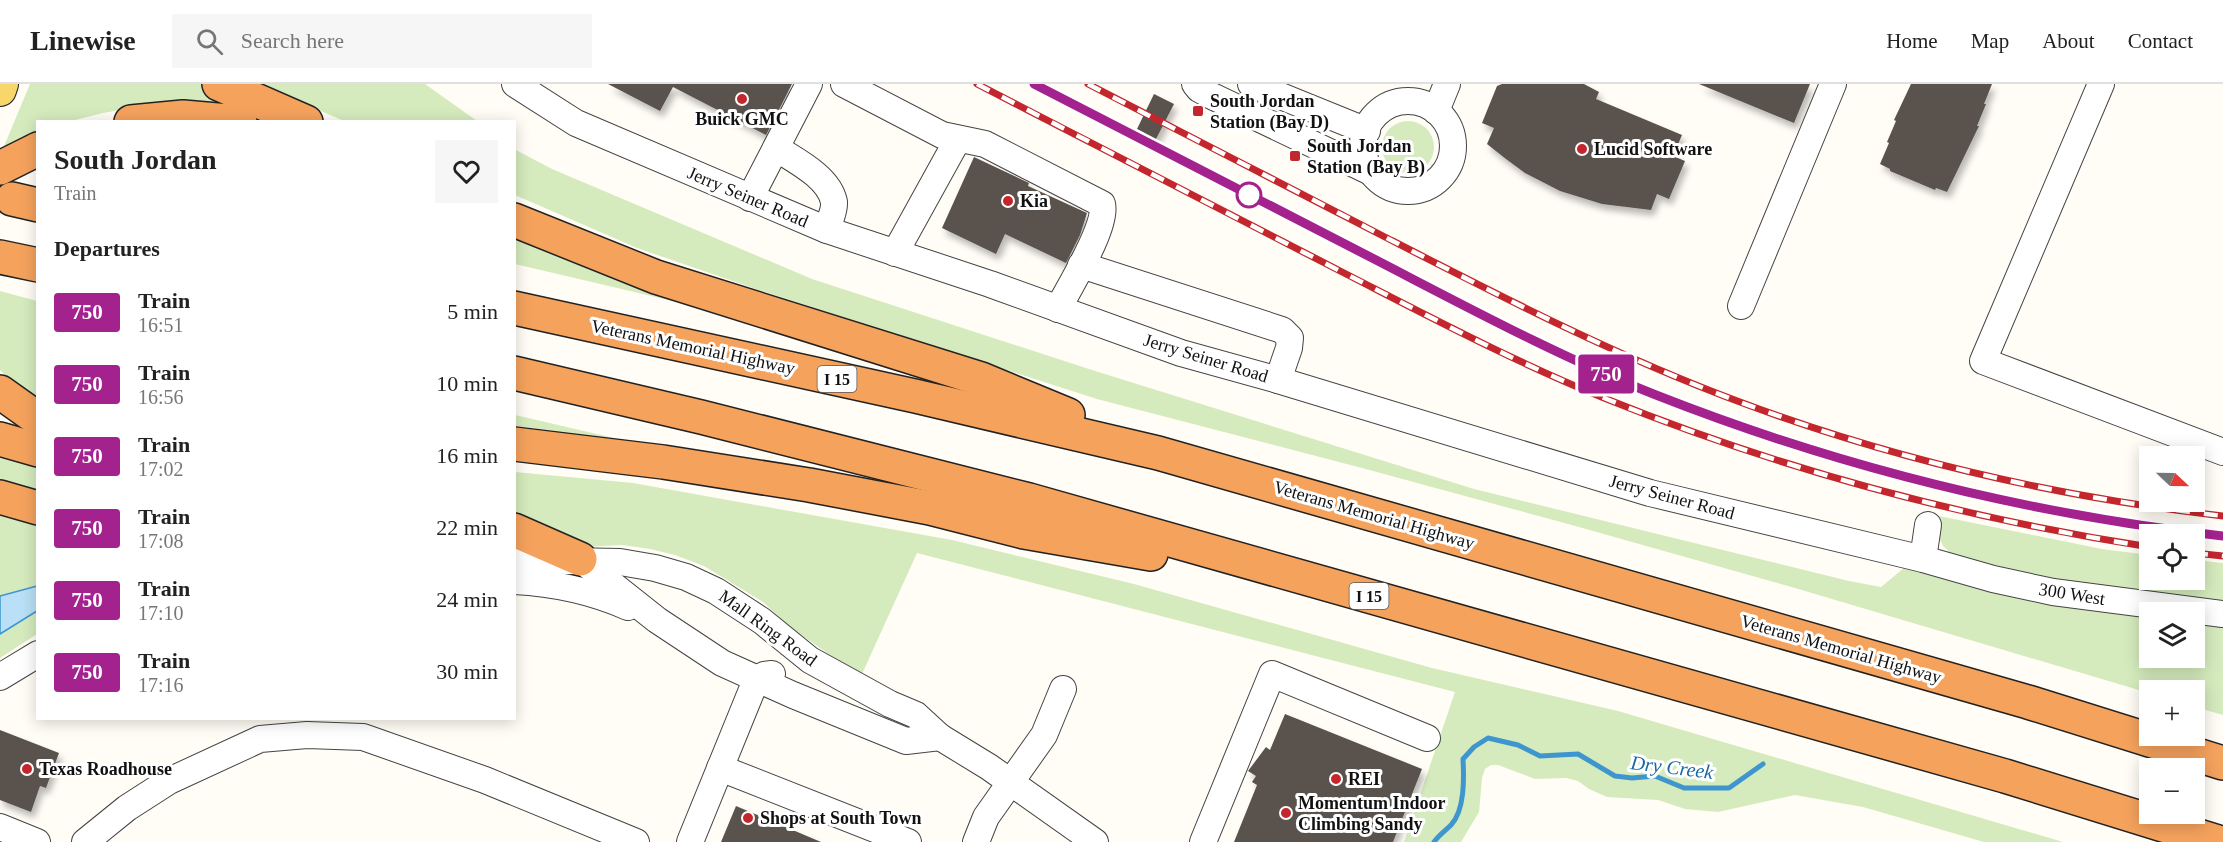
<!DOCTYPE html>
<meta charset="utf-8">
<style>
:root{--surface:#fff;--page:#f6f6f6;--text:#222;--muted:#767676;--line:#e0e0e0}
body{margin:0;font-family:Georgia,serif;background:var(--page);color:var(--text);height:100vh;display:flex;flex-direction:column;font-size:22px;white-space:nowrap}
*{box-sizing:border-box;margin:0}
p{font-size:20px;color:var(--muted)}
.icon{flex:none;width:33px;height:33px;fill:none;stroke:currentColor;stroke-width:2;stroke-linecap:round;stroke-linejoin:round}
.map{position:relative;flex:1;overflow:hidden}
.drawer{position:absolute;left:36px;top:36px;width:480px;height:600px;display:flex;flex-direction:column;background:var(--surface);border-radius:0px;box-shadow:0 3px 15px #0003}
.drawer>*{flex:none}
.badge{padding:0 12px;border-radius:4px;font-size:21px;line-height:39px}
.needle{width:39px;rotate:112deg}
.fabs{position:absolute;left:2139px;top:362px;display:grid;gap:12px}
.fabs a{display:grid;place-items:center;width:66px;height:66px;border-radius:0px;background:var(--surface);box-shadow:0 3px 15px #0003;font-size:30px}
.map>.badge{position:absolute;translate:-50% -50%;box-shadow:0 0 0 3px #fff}
h2{padding:0 18px;font-size:22px;line-height:54px}
.round{display:grid;place-items:center;flex:none;width:63px;height:63px;border-radius:0px;background:var(--page)}
.head{display:flex;align-items:center;justify-content:space-between;height:102px;padding:0 18px}
h1{font-size:28px;font-weight:700;line-height:45px}
ul{padding:0;list-style:none}
li{display:flex;align-items:center;gap:18px;height:72px;padding:0 18px}
li div{flex:1}
li b{display:block;font-size:22px}
li em{font-style:normal}
li .badge{min-width:66px;font-weight:700;text-align:center}
header{display:flex;align-items:center;gap:36px;box-sizing:border-box;height:84px;padding:0 30px;background:var(--surface);border-bottom:2px solid var(--line)}
header strong{font-size:28px}
nav{display:flex;gap:33px;margin-inline-start:auto;font-size:21px}
.search{width:420px;height:54px;background:var(--page);display:flex;align-items:center;gap:15px;box-sizing:border-box;padding:0 21px;border-radius:0px;color:var(--muted);font-size:22px}
.map>svg:first-child{display:block}
.green{fill:#d5ebbd}
.water{fill:#b9e0f7;stroke:#3f96cf;stroke-width:1.5}
.lines{fill:none;stroke-linecap:round;stroke-linejoin:round}
.stream{stroke:#3f96cf;stroke-width:5}
.building{fill:#5a524d;filter:url(#shadow)}
.minor-casing{stroke:#444;stroke-width:28}
.major-casing{stroke:#222;stroke-width:34}
.highway-casing{stroke:#222;stroke-width:36}
.minor{stroke:#fff;stroke-width:26}
.major{stroke:#f9d66b;stroke-width:32}
.highway{stroke:#f5a25d;stroke-width:33}
.rail-casing{stroke:#c4262e;stroke-width:7}
.rail{stroke:#fff;stroke-width:4.5;stroke-dasharray:14;stroke-linecap:butt}
.line-casing{stroke:#fff;stroke-width:14}
.line{stroke:#a4228e;stroke-width:9}
.poi-dot{fill:#c4262e;stroke:#fff;stroke-width:2}
.stop-dot{fill:#fff;stroke:#a4228e;stroke-width:3}
.labels{text-anchor:middle;dominant-baseline:central;stroke-width:6;stroke-linejoin:round;paint-order:stroke}
.shield{fill:#fff;stroke:#585858;stroke-width:1.5}
.shield-label{font-size:16px;font-weight:bold;fill:#111}
.poi-label{font-size:18px;font-weight:bold;fill:#111;stroke:#fff;text-anchor:start}
.street-label{font-size:18px;fill:#111;stroke:#fff}
.water-label{font-size:20px;font-style:italic;fill:#1768a6;stroke:#fff}
</style>
<header>
<strong>Linewise</strong>
<div class="search"><svg class="icon" aria-label="search" viewBox="0 0 24 24"><circle cx="10" cy="10" r="6"/><path d="M15 15l6 6"/></svg>Search here</div>
<nav><a>Home</a><a>Map</a><a>About</a><a>Contact</a></nav>
</header>
<div class="map">
<svg width="2223" height="758" viewBox="0 0 2223 758">
<defs>
<filter id="shadow"><feDropShadow dx="3.5" dy="6" stdDeviation="3" flood-color="#0004"/></filter>
</defs>
<rect width="100%" height="100%" fill="#fffdf5"/>
<g class="green">
<polygon points="30,0 200,0 246,19 131,24 103,29 71,37 38,38 37,50 2,67"/>
<polygon points="259,0 425,0 477,37 344,37"/>
<circle cx="1408" cy="63" r="26"/>
<polygon points="514,65 552,85 812,195 1092,286 1474,405 1849,497 1881,503 1910,479 2016,511 2149,534 2150,573 2194,573 2195,538 2223,540 2223,631 2195,623 2194,606 2150,606 2149,609 1795,504 1579,443 1362,384 1097,315 759,206 637,164 515,111"/>
<polygon points="515,155 557,172 675,211 677,218 515,180"/>
<polygon points="0,207 37,217 37,315 26,312 0,286"/>
<polygon points="515,331 614,354 515,342"/>
<polygon points="0,370 37,379 37,413 0,401"/>
<polygon points="515,388 633,399 952,456 1134,500 1432,584 1618,627 2063,758 1984,758 1863,723 1795,711 1718,728 1685,725 1658,716 1607,713 1589,705 1578,697 1566,694 1535,695 1498,681 1491,681 1485,685 1482,694 1479,728 1461,758 1404,758 1455,608 917,469 862,590 830,571 790,543 763,518 704,482 675,471 650,465 622,461 586,463 515,434"/>
<polygon points="0,425 38,435 37,550 0,574"/>
<polygon points="1934,431 2102,465 2149,471 2150,495 2194,495 2195,476 2223,479 2223,519 2001,489 1955,473 1943,462 1936,447"/>
</g>
<polygon class="water" points="37,502 37,527 0,550 0,512"/>
<g class="lines">
<path class="stream" d="M1434 758C1439 751 1445 747 1451 741 1465 726 1464 694 1463 675L1474 663 1488 654 1518 661 1540 672 1578 670 1615 692 1632 694 1655 692 1684 704H1729L1763 680"/>
</g>
<g class="building">
<polygon points="608,0 792,0 766,51 673,3 660,27"/>
<polygon points="1502,0 1584,0 1599,8 1596,15 1682,51 1673,72 1685,77 1669,115 1657,110 1651,126 1602,120 1560,107 1525,89 1506,75 1487,60 1494,44 1482,39 1497,2"/>
<polygon points="1699,0 1810,0 1794,39"/>
<polygon points="1911,0 1992,0 1984,20 1986,20 1977,42 1979,42 1947,108 1936,104 1935,106 1890,87 1890,85 1880,80 1889,59 1887,58 1896,37 1894,36"/>
<polygon points="1154,10 1174,20 1156,55 1137,45"/>
<polygon points="974,73 1029,99 1028,102 1087,129 1080,151 1066,179 1005,150 996,170 942,144"/>
<polygon points="1285,630 1422,685 1393,758 1234,758 1257,701 1252,698 1256,692 1248,687 1266,663 1270,666"/>
<polygon points="0,646 59,669 46,704 40,702 31,728 0,716"/>
<polygon points="736,722 821,758 721,758"/>
</g>
<g class="lines">
<defs>
<g id="minor">
<polyline points="515,0 576,39 827,146 990,200 1181,269 1278,296 1650,409 1923,475 1993,495 2053,508 2223,530"/>
<path d="M844 0 942 51 985 60 1102 120C1108 142 1069 203 1058 225"/>
<polyline points="1195,0 1199,5 1212,12 1371,88"/>
<polyline points="1251,0 1367,47"/>
<polyline points="2101,0 1983,277 2223,368"/>
<circle cx="1408" cy="62" r="45"/>
<polyline points="1436,27 1447,0"/>
<path d="M776 64C796 77 829 93 834 118 835 126 829 138 827 146"/>
<polyline points="750,114 809,0"/>
<polyline points="895,169 958,55"/>
<polyline points="1081,181 1282,246 1290,254 1289,264 1278,296"/>
<polyline points="1741,222 1833,0"/>
<polyline points="580,475 657,536 722,579 793,611 906,657 940,653"/>
<polyline points="1923,475 1928,441"/>
<polyline points="514,476 620,478 655,484 686,493 716,507 762,537 810,576 890,620 916,631 940,653 989,683 1095,758"/>
<path d="M514 497C553 499 592 507 628 523"/>
<polyline points="0,593 38,570"/>
<polyline points="720,684 908,758"/>
<polyline points="0,743 37,758"/>
<polyline points="85,758 127,724 169,697 260,655 307,651 363,653 485,696 636,758"/>
<polyline points="690,758 756,596 764,591 772,590"/>
<polyline points="976,758 986,733 1044,651 1063,605"/>
<polyline points="1203,758 1272,590 1427,654"/>
</g>
<polyline id="major" points="0,6 2,0"/>
<g id="highway">
<polyline points="219,0 306,38"/>
<polyline points="131,38 183,33 240,38"/>
<polyline points="0,84 38,65"/>
<polyline points="12,115 38,121"/>
<polyline points="514,136 656,193 981,295 1068,331"/>
<polyline points="0,173 38,181"/>
<polyline points="514,224 915,312 1158,369 2028,618 2223,679"/>
<polyline points="514,289 701,333 1029,416 2005,692 2218,758"/>
<polyline points="0,308 38,335"/>
<polyline points="0,355 38,366"/>
<polyline points="514,360 663,378 809,401 930,424 1024,448 1151,470"/>
<polyline points="0,413 38,424"/>
<polyline points="514,446 580,475"/>
</g>
</defs>
<use href="#minor" class="minor-casing"/>
<use href="#major" class="major-casing"/>
<use href="#highway" class="highway-casing"/>
<use href="#minor" class="minor"/>
<use href="#major" class="major"/>
<use href="#highway" class="highway"/>
<defs>
<g id="rail">
<path d="M977 0C1100 63 1223 127 1346 190 1430 233 1515 278 1604 314 1780 385 1962 434 2150 463"/>
<path d="M1034 0C1147 58 1259 116 1372 174 1465 222 1558 272 1656 311 1839 383 2028 429 2223 451"/>
<path d="M1088 0C1186 51 1285 101 1383 152 1500 212 1616 272 1740 318 1895 376 2058 413 2223 432"/>
<polyline points="2194,469 2223,472"/>
</g>
</defs>
<use href="#rail" class="rail-casing"/>
<use href="#rail" class="rail"/>
</g>
<g class="lines">
<defs>
<path id="line" d="M1034 0C1149 59 1263 118 1378 177 1469 224 1560 273 1656 311 1839 383 2028 430 2223 452"/>
</defs>
<use href="#line" class="line-casing"/>
<use href="#line" class="line"/>
</g>
<g class="poi-dot">
<circle cx="742" cy="15" r="6"/>
<rect x="1192" y="21" width="12" height="12" rx="3"/>
<circle cx="1582" cy="65" r="6"/>
<rect x="1289" y="66" width="12" height="12" rx="3"/>
<circle cx="1008" cy="117" r="6"/>
<circle cx="27" cy="685" r="6"/>
<circle cx="1336" cy="695" r="6"/>
<circle cx="1286" cy="729" r="6"/>
<circle cx="748" cy="734" r="6"/>
</g>
<circle class="stop-dot" cx="1249" cy="111" r="12"/>
<g class="labels">
<g class="shield">
<rect x="817.5" y="282" width="39" height="26" rx="4.5"/>
<rect x="1349.5" y="499" width="39" height="26" rx="4.5"/>
</g>
<g class="shield-label">
<text x="837" y="295">I 15</text>
<text x="1369" y="512">I 15</text>
</g>
<g class="poi-label">
<text x="1210" y="17">South Jordan<tspan x="1210" dy="21">Station (Bay D)</tspan></text>
<text x="742" y="35" text-anchor="middle">Buick GMC</text>
<text x="1307" y="62">South Jordan<tspan x="1307" dy="21">Station (Bay B)</tspan></text>
<text x="1594" y="65">Lucid Software</text>
<text x="1020" y="117">Kia</text>
<text x="39" y="685">Texas Roadhouse</text>
<text x="1348" y="695">REI</text>
<text x="1298" y="719">Momentum Indoor<tspan x="1298" dy="21">Climbing Sandy</tspan></text>
<text x="760" y="734">Shops at South Town</text>
</g>
<g class="street-label">
<text transform="translate(748 113) rotate(23)">Jerry Seiner Road</text>
<text transform="translate(693 263) rotate(12)">Veterans Memorial Highway</text>
<text transform="translate(1206 274) rotate(17)">Jerry Seiner Road</text>
<text transform="translate(1672 413) rotate(15)">Jerry Seiner Road</text>
<text transform="translate(1374 431) rotate(16)">Veterans Memorial Highway</text>
<text transform="translate(2072 510) rotate(9)">300 West</text>
<text transform="translate(768 544) rotate(36)">Mall Ring Road</text>
<text transform="translate(1841 565) rotate(16)">Veterans Memorial Highway</text>
</g>
<g class="water-label">
<text transform="translate(1672 683) rotate(7)">Dry Creek</text>
</g>
</g>
</svg>
<div class="fabs">
<a><svg class="needle" viewBox="-14 -14 28 28"><path d="M0-13l5 13h-10z" fill="#e53935"/><path d="M0 13l5-13h-10z" fill="#767676"/></svg></a>
<a><svg class="icon" aria-label="locate" viewBox="0 0 24 24"><circle cx="12" cy="12" r="6"/><path d="M12 2v4M12 18v4M2 12h4M18 12h4"/></svg></a>
<a><svg class="icon" aria-label="layers" viewBox="0 0 24 24"><path d="M12 4l9 5-9 5-9-5zM3 14l9 5 9-5"/></svg></a>
<a>+</a>
<a>−</a>
</div>
<b class="badge" style="left:1606px;top:290px;background:#a4228e;color:#fff">750</b>
<section class="drawer">
<div class="head"><div><h1>South Jordan</h1><p>Train</p></div><a class="round"><svg class="icon" aria-label="heart" viewBox="0 0 24 24"><path d="M12 20l-8-8c-3-5 5-10 8-4 3-6 11-1 8 4z"/></svg></a></div>
<h2>Departures</h2>
<ul>
<li><span class="badge" style="background:#a4228e;color:#fff">750</span><div><b>Train</b><p>16:51</p></div><em>5 min</em></li>
<li><span class="badge" style="background:#a4228e;color:#fff">750</span><div><b>Train</b><p>16:56</p></div><em>10 min</em></li>
<li><span class="badge" style="background:#a4228e;color:#fff">750</span><div><b>Train</b><p>17:02</p></div><em>16 min</em></li>
<li><span class="badge" style="background:#a4228e;color:#fff">750</span><div><b>Train</b><p>17:08</p></div><em>22 min</em></li>
<li><span class="badge" style="background:#a4228e;color:#fff">750</span><div><b>Train</b><p>17:10</p></div><em>24 min</em></li>
<li><span class="badge" style="background:#a4228e;color:#fff">750</span><div><b>Train</b><p>17:16</p></div><em>30 min</em></li>
</ul>
</section>
</div>
